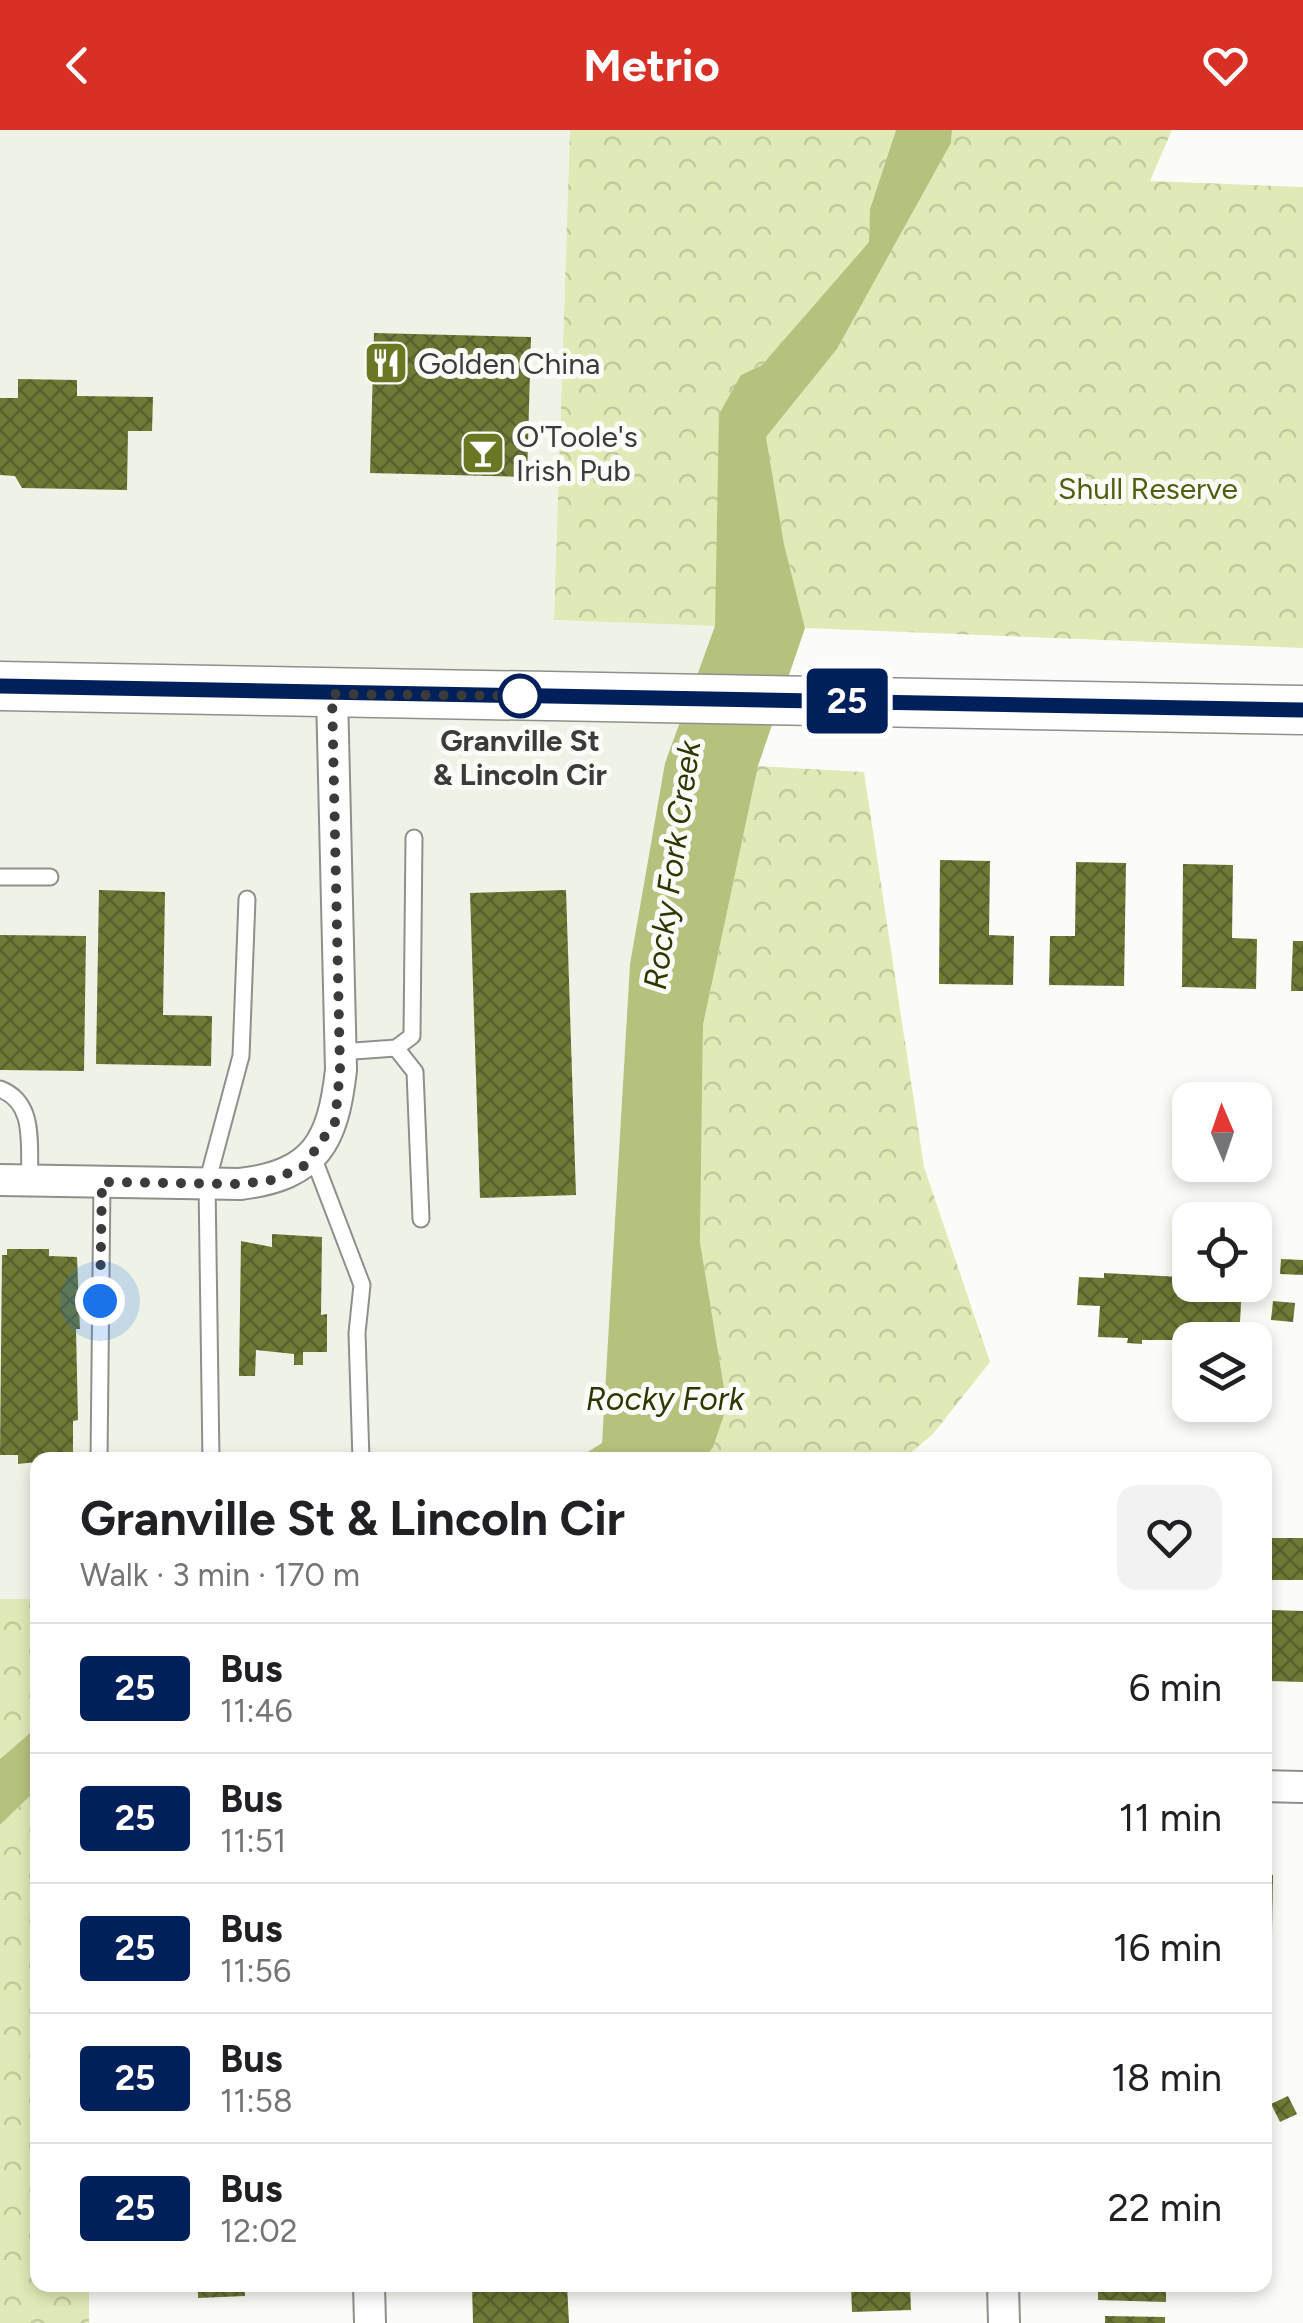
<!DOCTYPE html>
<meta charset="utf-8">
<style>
:root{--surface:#fff;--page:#f2f2f2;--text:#202124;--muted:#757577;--line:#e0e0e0;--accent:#d93025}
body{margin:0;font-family:Figtree,sans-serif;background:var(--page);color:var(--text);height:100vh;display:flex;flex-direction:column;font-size:38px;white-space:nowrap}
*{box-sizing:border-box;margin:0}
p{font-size:32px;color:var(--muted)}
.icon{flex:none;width:55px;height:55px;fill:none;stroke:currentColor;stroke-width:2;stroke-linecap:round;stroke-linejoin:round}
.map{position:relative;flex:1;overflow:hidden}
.drawer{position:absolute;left:30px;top:1322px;width:1242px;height:840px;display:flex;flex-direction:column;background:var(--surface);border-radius:20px;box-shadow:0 5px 15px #0003}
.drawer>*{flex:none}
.badge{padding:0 20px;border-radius:8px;font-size:35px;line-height:65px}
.needle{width:65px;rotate:358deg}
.tools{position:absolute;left:1172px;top:952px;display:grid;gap:20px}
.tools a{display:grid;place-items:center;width:100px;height:100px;border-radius:20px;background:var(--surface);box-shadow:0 5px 15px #0003;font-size:50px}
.you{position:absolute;width:50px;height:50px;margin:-25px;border:8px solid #fff;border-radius:50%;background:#1a73e8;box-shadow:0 0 0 15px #1a73e833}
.map>.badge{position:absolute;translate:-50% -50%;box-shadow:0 0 0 5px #fff}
.round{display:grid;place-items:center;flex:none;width:105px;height:105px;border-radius:20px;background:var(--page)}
.head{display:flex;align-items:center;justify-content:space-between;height:170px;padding:0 50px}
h1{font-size:48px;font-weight:700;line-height:75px}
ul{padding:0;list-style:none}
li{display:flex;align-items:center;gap:30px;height:130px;padding:0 50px;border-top:2px solid var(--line)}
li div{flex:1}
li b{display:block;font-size:38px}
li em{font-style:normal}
li .badge{min-width:110px;font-weight:700;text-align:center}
header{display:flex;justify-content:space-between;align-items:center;height:130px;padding:0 50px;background:var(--accent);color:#fff;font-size:45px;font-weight:700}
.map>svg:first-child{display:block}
.built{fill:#eff2e6}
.forest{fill:url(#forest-crowns)}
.water{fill:#b5c27d}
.building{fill:url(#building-cross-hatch)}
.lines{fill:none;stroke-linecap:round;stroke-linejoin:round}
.lane-casing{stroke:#8f908c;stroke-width:19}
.street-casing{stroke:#8f908c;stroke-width:34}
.primary-casing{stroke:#8f908c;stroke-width:51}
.lane{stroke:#fff;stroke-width:15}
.street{stroke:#fff;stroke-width:30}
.primary{stroke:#fff;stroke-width:48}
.line-casing{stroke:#fff;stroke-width:22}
.line{stroke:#00205b;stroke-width:15}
.walk{stroke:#3b3b39;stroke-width:10;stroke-dasharray:0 18}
.stop-dot{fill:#fff;stroke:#00205b;stroke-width:5}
.labels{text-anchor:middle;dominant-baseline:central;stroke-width:10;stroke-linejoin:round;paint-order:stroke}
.poi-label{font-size:30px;fill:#3b3b39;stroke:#fbfcf7;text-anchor:start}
.park-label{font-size:30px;fill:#535d0f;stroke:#fbfcf7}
.stop-label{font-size:30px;font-weight:bold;fill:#3b3b39;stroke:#fbfcf7}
.water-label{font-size:32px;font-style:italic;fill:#303600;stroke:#fbfcf7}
</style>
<header><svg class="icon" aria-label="back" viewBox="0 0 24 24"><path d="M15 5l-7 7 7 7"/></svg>Metrio<svg class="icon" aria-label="heart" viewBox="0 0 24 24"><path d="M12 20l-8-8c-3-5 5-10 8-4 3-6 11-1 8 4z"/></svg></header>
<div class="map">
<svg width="1303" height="2193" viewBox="0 0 1303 2193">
<defs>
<pattern id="forest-crowns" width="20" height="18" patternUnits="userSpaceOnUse" patternTransform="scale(2.5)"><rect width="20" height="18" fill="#e0eab7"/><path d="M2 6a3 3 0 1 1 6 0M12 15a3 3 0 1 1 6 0" fill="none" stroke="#c1ca9e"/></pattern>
<pattern id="building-cross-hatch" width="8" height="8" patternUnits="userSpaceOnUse" patternTransform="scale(2.5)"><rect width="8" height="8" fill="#6f7a36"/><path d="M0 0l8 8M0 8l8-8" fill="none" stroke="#58602d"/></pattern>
</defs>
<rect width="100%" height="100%" fill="#fbfcf7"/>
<polygon class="built" points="0,0 570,0 554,490 715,496 665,633 630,834 602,1313 575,1330 38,1330 37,1469 0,1469"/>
<g class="forest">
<polygon points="570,0 896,0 870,79 869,112 762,235 741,245 720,404 715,496 554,490"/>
<polygon points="952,0 1172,0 1150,51 1303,57 1303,518 805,498 784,414 766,307 837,219 951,13"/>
<polygon points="758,636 864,642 924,1037 990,1232 933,1304 902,1330 704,1330 727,1276 700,1112 703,895"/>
<polygon points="0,1469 38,1469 37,1597 0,1629"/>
<polygon points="37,1659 38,2155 89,2155 89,2193 0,2193 0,1695"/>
</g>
<g class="water">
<polygon points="896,0 952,0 951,13 837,219 766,307 784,414 805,498 758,636 703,895 700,1112 727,1276 713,1317 704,1330 575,1330 602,1313 630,834 665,633 715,496 719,284 741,245 762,235 869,112 870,79"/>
<polygon points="37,1597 37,1659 0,1695 0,1629"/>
</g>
<g class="building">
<polygon points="374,203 531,207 527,347 370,343"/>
<polygon points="18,249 77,250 77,266 153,267 152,301 128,301 127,360 22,358 15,346 0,345 0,268 18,268"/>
<polygon points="940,730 990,731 989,805 1014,806 1013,855 939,854"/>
<polygon points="1076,732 1126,733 1124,856 1049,855 1050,806 1075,806"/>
<polygon points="1183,734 1233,735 1232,808 1257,809 1256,859 1182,857"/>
<polygon points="99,760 165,762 163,885 212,886 211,936 96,934"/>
<polygon points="566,760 576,1065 480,1068 470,763"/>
<polygon points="0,805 86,806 84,941 0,940"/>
<polygon points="1293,811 1303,811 1303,861 1291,861"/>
<polygon points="272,1104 322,1107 321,1185 327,1184 327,1222 303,1222 303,1235 294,1235 294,1224 256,1220 255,1246 239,1246 241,1111 272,1117"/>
<polygon points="7,1119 49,1119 49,1126 77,1127 80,1199 76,1199 78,1290 73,1291 73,1328 18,1334 18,1325 0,1325 2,1125 7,1125"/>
<polygon points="1281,1129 1303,1130 1303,1145 1280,1144"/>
<polygon points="1104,1143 1181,1147 1190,1155 1242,1155 1239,1210 1142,1210 1142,1214 1127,1213 1128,1208 1098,1207 1100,1176 1077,1175 1079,1147 1104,1148"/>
<polygon points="1273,1171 1295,1173 1293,1192 1271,1190"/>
<rect x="1265" y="1408" width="38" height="42"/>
<polygon points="1267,1480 1303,1481 1303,1552 1266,1551"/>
<polygon points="1265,1745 1273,1745 1272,1802 1265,1802"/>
<polygon points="1288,1966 1297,1984 1280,1992 1271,1974"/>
<polygon points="198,2155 244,2155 245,2166 198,2168"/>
<polygon points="472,2155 567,2155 569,2193 473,2193"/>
<polygon points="851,2155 910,2155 911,2180 852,2182"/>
<polygon points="1098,2155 1166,2155 1166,2172 1098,2170"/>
<polygon points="1105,2186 1165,2187 1165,2193 1105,2193"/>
</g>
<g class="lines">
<defs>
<g id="lane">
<polyline points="0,747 50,747"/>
<polyline points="396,918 415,942 421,1089"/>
<polyline points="340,922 396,918 412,906 414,708"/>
<path d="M0 959C37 973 28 1016 30 1051"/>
<polyline points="312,1024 362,1155 357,1203 361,1330"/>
<polyline points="99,1330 102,1052"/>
<polyline points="211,1330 207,1053 241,926 247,769"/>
</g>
<g id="street">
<path d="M0 1050 240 1054C316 1045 333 1011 341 940L332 564"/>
<polyline points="1265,1656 1303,1657"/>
<polyline points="369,2155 370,2193"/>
<polyline points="1003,2155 1004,2193"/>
</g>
<polyline id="primary" points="0,556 1303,580"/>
</defs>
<use href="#lane" class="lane-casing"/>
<use href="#street" class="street-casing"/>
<use href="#primary" class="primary-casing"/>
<use href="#lane" class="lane"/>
<use href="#street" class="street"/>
<use href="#primary" class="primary"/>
</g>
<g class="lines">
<defs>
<polyline id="line" points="0,556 1303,580"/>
</defs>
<use href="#line" class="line-casing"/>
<use href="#line" class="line"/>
<polyline class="walk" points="100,1171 102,1052 240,1054 272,1050 303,1037 335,992 340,940 332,564 520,566"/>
</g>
<defs>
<symbol id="restaurant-square" viewBox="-11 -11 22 22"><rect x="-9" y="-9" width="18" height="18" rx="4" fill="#6b7723" stroke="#fbfcf7"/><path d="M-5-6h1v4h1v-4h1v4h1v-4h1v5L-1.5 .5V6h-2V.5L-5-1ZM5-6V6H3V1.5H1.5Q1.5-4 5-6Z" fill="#fff"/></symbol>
<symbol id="bar-square" viewBox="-11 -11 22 22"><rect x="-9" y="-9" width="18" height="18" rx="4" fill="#6b7723" stroke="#fbfcf7"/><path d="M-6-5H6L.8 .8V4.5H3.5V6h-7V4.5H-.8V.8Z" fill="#fff"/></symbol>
</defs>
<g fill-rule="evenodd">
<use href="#restaurant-square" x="361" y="208" width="50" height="50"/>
<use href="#bar-square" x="458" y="298" width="50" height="50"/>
</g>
<circle class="stop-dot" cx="520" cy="566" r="20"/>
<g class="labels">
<g class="poi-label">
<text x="418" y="233">Golden China</text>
<text x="516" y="306">O'Toole's<tspan x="516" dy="34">Irish Pub</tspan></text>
</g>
<g class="park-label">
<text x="1148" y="358">Shull Reserve</text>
</g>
<g class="stop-label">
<text x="520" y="610">Granville St<tspan x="520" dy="34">&amp; Lincoln Cir</tspan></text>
</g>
<g class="water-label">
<text transform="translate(672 735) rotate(-82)">Rocky Fork Creek</text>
<text x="665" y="1269">Rocky Fork</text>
</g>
</g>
</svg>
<div class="tools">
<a><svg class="needle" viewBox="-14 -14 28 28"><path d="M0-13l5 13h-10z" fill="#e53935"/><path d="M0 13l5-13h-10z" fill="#757577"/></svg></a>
<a><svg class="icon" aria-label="locate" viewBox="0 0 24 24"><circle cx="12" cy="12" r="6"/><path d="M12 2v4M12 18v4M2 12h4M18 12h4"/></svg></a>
<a><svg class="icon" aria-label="layers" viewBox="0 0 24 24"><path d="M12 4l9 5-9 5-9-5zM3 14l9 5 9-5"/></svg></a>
</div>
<div class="you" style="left:100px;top:1171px"></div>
<b class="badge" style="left:847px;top:571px;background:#00205b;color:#fff">25</b>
<section class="drawer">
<div class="head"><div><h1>Granville St &amp; Lincoln Cir</h1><p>Walk · 3 min · 170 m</p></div><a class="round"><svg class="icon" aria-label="heart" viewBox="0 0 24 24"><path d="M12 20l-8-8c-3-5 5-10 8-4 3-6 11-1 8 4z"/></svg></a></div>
<ul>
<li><span class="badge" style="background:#00205b;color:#fff">25</span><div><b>Bus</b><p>11:46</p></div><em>6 min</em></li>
<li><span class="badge" style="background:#00205b;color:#fff">25</span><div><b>Bus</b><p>11:51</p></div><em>11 min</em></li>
<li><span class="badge" style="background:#00205b;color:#fff">25</span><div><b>Bus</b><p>11:56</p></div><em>16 min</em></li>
<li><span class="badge" style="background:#00205b;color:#fff">25</span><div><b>Bus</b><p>11:58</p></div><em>18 min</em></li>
<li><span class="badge" style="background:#00205b;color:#fff">25</span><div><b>Bus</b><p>12:02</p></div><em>22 min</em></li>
</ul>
</section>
</div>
